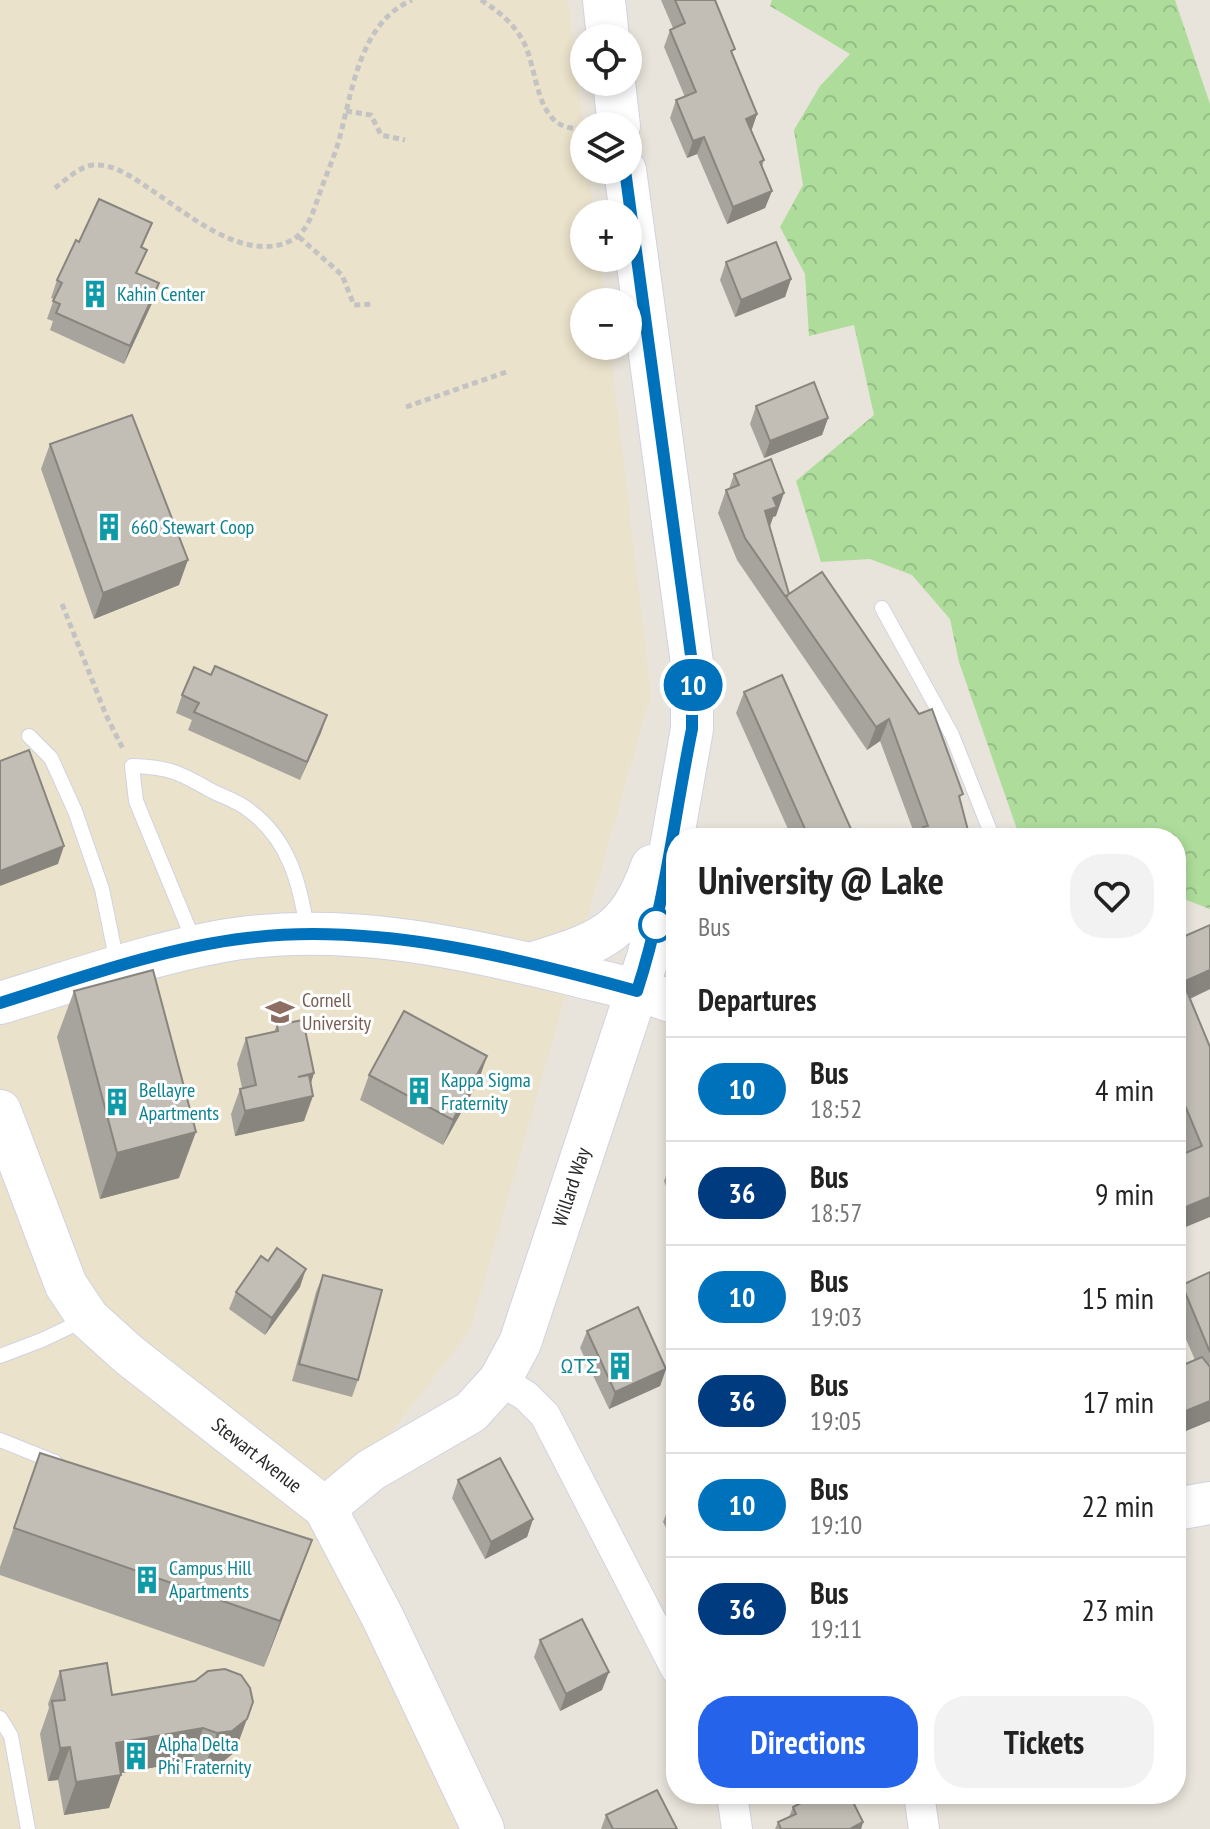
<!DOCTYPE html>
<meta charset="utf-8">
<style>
:root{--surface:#fff;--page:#f2f2f2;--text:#222;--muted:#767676;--line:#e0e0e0;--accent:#2563eb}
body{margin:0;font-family:"PT Sans Narrow",sans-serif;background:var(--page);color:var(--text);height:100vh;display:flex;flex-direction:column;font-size:30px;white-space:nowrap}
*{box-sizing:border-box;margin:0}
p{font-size:26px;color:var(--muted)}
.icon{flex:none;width:44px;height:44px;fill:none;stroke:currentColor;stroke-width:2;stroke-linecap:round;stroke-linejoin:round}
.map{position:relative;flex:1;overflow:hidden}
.sheet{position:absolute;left:666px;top:828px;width:520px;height:976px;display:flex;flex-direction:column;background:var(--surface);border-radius:32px;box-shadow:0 4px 12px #0003}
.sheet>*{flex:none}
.badge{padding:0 16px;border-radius:26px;font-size:28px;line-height:52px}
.fabs{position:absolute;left:570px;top:24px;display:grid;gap:16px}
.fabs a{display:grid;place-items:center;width:72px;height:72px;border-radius:50%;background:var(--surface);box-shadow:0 4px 12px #0003;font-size:40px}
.map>.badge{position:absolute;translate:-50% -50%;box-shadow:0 0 0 4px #fff}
h2{padding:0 32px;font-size:30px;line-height:72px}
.round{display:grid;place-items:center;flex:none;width:84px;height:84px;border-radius:32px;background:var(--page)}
.head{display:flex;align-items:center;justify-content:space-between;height:136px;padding:0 32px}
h1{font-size:38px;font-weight:800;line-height:60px}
.action{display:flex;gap:16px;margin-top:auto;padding:16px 32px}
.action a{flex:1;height:92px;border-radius:32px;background:var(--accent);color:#fff;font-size:32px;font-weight:800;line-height:92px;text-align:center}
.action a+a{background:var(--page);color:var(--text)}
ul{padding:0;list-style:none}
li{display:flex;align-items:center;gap:24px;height:104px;padding:0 32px;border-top:2px solid var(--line)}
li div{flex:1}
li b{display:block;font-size:30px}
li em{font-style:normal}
li .badge{min-width:88px;font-weight:700;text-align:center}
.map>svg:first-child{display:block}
.education{fill:#eae2cb}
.forest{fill:url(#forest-crowns)}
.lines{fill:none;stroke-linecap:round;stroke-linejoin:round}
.lane-casing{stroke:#d0d2e0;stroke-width:16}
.street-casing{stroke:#d0d2e0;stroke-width:32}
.secondary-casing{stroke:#d0d2e0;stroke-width:44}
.path{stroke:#c3c3c3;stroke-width:5;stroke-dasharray:6 4;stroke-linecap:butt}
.lane{stroke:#fff;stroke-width:14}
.street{stroke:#fff;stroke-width:30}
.secondary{stroke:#fff;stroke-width:42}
.wall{fill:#a7a39d}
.shaded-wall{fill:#88857f}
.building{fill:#c2beb6;stroke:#88857f;stroke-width:2}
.line-casing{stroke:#fff;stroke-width:18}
.line{stroke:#0072bc;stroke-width:12}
.stop-dot{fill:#fff;stroke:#0072bc;stroke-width:4}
.labels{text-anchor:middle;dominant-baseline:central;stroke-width:6;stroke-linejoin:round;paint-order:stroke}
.culture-label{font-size:20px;fill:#0d838f;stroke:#fff;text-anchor:start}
.education-label{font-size:20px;fill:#785e54;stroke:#fff;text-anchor:start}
.street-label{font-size:20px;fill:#282828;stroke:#fff}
</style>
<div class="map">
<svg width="1210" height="1829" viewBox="0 0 1210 1829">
<defs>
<pattern id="forest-crowns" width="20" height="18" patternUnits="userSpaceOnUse" patternTransform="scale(2)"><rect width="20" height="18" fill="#addc9b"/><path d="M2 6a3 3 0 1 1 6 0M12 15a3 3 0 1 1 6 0" fill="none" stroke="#95bd86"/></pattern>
</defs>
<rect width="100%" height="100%" fill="#e9e4db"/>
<polygon class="education" points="0,0 568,0 584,134 584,170 588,170 594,214 584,214 584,258 599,258 605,302 584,302 584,346 610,346 651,694 470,1331 334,1506 488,1829 0,1829"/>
<polygon class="forest" points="772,0 1175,0 1210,104 1210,909 1176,896 1176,838 1020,838 959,662 950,619 912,575 870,559 821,562 796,481 874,415 854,325 809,336 805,274 780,227 803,185 794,130 820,86 850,54 770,6"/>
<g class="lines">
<defs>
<g id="lane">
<polyline points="882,608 952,735 993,838"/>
<polyline points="29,736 51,758 75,811 102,889 117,963"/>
<path d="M195 944 136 801 132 766C170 767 180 773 212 791 224 797 240 802 250 811 289 840 300 884 307 929"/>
<polyline points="0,1356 42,1340 84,1320"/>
<polyline points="0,1440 55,1462"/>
<polyline points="0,1718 11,1736 28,1829"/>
</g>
<g id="street">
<polyline points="500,1380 526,1396 545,1415 676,1669"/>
<polyline points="732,1794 737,1829"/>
<polyline points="919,1794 924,1829"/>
</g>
<g id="secondary">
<polyline points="604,0 608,38"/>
<polyline points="614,82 619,126"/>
<path d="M530 964C597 943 627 937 652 866"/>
<path d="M0 1003C73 981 147 955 222 941 339 921 458 946 571 974 606 983 643 990 676 1003"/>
<polyline points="0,1111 66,1285 88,1318 129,1355 325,1508 383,1618 483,1829"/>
<polyline points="325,1508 371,1470 471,1412 500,1380 520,1343 649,954 667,870 692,729 692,663 625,170"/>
<polyline points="1176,1509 1210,1503"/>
</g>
</defs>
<use href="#lane" class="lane-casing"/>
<use href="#street" class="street-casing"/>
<use href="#secondary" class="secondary-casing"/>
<g class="path">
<path d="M481 0C498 11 512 22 522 39 540 70 533 134 584 128"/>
<polyline points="346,111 371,115 381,135 405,140"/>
<path d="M55 188C67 179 81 164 97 165 115 165 132 177 147 187 184 211 241 262 288 242 306 235 312 215 318 198 324 181 331 164 337 147 352 97 357 24 412 0"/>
<polyline points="299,237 342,275 354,305 373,304"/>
<polyline points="406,407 509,371"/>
<polyline points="62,604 106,715 124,751"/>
<polyline points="676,1068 676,1098"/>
</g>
<use href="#lane" class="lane"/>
<use href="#street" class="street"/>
<use href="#secondary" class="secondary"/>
</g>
<g class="wall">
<polygon points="661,0 715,0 733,55 757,114 751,131 764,160 762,167 772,191 765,208 727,224 697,154 687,158 670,118 676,100 685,97 664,47 670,30 673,28"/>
<polygon points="145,240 142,248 137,273 159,283 153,301 124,364 50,330 53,321 47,319 54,299 51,298 57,280 79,242"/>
<polygon points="726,262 791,279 785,297 735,317 720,280"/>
<polygon points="756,406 828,418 822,435 764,458 750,424"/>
<polygon points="50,444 179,585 94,619 41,469"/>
<polygon points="734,474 776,516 773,517 770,526 789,594 960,801 970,838 916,838 880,741 867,750 737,560 718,513 726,490 729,489"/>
<polygon points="211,675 327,715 300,780 188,730 192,720 176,713 182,695"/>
<polygon points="744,692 855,838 792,838 736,713"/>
<polygon points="1176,940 1210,989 1190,999 1210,1217 1176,1129"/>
<polygon points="74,991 179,1178 100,1199 57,1037"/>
<polygon points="277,1025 314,1073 311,1083 304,1121 235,1136 231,1114 240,1089 242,1088 237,1064 246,1038 274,1032"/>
<polygon points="487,1056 478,1082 443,1145 360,1100 369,1075"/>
<polygon points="676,1160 676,1212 664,1181 671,1164 675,1162"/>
<polygon points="1210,1272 1210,1421 1176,1435 1176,1368 1195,1360 1176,1316 1176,1301 1182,1285"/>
<polygon points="323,1275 358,1380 352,1397 292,1381 316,1292"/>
<polygon points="300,1287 265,1335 229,1309 236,1292"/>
<polygon points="587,1331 666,1369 660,1386 609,1409 580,1348"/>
<polygon points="40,1453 312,1540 264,1667 0,1575 0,1567"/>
<polygon points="458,1480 533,1519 527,1537 485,1559 452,1498"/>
<polygon points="676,1501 676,1546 663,1522 670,1504"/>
<polygon points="540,1640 602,1690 560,1711 534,1657"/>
<polygon points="60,1671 112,1695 195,1681 235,1752 220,1764 205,1766 191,1761 121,1773 109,1808 64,1815 58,1780 48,1781 40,1734 49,1708 48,1704"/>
<polygon points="793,1807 863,1822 861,1829 775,1829 778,1822 789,1817"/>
<polygon points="606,1815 677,1829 601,1829"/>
</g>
<g class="shaded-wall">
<polygon points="757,114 751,132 746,119"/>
<polygon points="704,137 697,154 687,158 693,141"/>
<polygon points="772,191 765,208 727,224 733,207"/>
<polygon points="791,279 785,297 735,317 741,300"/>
<polygon points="159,283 153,301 124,364 130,346"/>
<polygon points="828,418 822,435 764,458 770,441"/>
<polygon points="784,493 776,516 773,517 769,529 765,511 773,498"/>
<polygon points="188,560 179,585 94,619 103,593"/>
<polygon points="327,715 321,733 300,780 307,762"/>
<polygon points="889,719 880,741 867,750 876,727"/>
<polygon points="64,846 58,864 0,886 0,871"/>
<polygon points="1210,970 1210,989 1176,1005 1183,982"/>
<polygon points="487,1056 478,1082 443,1145 453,1120"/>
<polygon points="314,1073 306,1098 313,1096 304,1121 235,1136 245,1111 298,1077"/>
<polygon points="196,1132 179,1178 100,1199 117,1153"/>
<polygon points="1210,1197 1210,1217 1176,1231 1176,1211"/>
<polygon points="306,1269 300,1287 265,1335 272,1318"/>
<polygon points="666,1369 660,1386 609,1409 615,1392"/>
<polygon points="1210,1401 1210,1421 1176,1435 1176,1415"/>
<polygon points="533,1519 527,1537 485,1559 491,1542"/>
<polygon points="312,1540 295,1586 264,1667 280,1621"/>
<polygon points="609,1672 602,1690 560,1711 566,1694"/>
<polygon points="247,1719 235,1752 220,1764 205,1766 217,1733"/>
<polygon points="203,1728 191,1761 104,1776 116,1743"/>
<polygon points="70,1747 58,1780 48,1781 60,1748"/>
<polygon points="121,1775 109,1808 64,1815 76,1782"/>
<polygon points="863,1822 861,1829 850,1829"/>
</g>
<g class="building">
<polygon points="675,0 715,0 735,49 731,51 757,114 746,119 764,160 760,162 772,191 733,207 704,137 693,141 676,100 696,92 670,30 685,23"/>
<polygon points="99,199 152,223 141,247 147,250 136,273 159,283 130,346 56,313 60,304 53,301 62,283 57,280 76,240 79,242"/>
<polygon points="776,242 791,279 741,300 726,262"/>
<polygon points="814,382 828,418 770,441 756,406"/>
<polygon points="132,415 188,560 103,593 50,444"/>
<polygon points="771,459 784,493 773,498 777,507 765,511 789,594 822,572 919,714 932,709 963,794 959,796 970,838 925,838 923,827 928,826 889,719 876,727 786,597 788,595 785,596 745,538 726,490 739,485 734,474"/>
<polygon points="215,666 327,715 307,762 194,712 199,703 182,695 194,667 211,675"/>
<polygon points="782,675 855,838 809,838 744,692"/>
<polygon points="29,750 64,846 0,871 0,761"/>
<polygon points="1210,925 1210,970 1183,982 1210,1047 1210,1197 1176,1211 1176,1157 1202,1146 1176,1084 1176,940"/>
<polygon points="153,970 196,1132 117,1153 74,991"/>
<polygon points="404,1011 487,1056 453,1120 369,1075"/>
<polygon points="303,1020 314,1073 298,1077 309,1075 313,1096 245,1111 240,1089 256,1085 246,1038 278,1031 277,1025"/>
<polygon points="676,1162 676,1178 671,1164"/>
<polygon points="277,1248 306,1269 272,1318 236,1292 261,1256 268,1261"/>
<polygon points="1210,1272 1210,1352 1182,1285"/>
<polygon points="323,1275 382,1290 358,1380 299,1364"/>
<polygon points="638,1307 666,1369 615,1392 587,1331"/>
<polygon points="1202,1357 1210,1367 1210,1401 1176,1415 1176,1368"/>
<polygon points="40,1453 312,1540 280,1621 14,1528"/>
<polygon points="500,1458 533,1519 491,1542 458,1480"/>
<polygon points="676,1501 676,1517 670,1504"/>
<polygon points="582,1619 609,1672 566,1694 540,1640"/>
<polygon points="107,1663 112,1695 195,1681 208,1671 225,1669 241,1675 250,1688 253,1702 247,1719 232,1731 217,1733 203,1728 116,1743 121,1775 76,1782 70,1747 60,1748 52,1701 65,1700 60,1671"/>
<polygon points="657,1790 677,1829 613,1829 606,1815"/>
<polygon points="818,1794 849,1794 863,1822 850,1829 781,1829 778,1822 796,1814 793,1807"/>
</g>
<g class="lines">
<defs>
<path id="line" d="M0 1003C80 978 163 948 247 938 374 922 515 957 637 991 665 906 674 817 692 729V663L625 170"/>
</defs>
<use href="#line" class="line-casing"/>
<use href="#line" class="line"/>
</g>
<defs>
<symbol id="building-bare" viewBox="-9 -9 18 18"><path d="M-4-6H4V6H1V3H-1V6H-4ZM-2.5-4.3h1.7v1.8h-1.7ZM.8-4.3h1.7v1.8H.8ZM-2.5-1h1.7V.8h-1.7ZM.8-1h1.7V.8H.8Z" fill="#0f9aa8" stroke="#fff" stroke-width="2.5" paint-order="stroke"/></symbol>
<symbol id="university-bare" viewBox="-9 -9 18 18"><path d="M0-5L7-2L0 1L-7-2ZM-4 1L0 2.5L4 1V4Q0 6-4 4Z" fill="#8d6e63" stroke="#fff" stroke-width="2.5" paint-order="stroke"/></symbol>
</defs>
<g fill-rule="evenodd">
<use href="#building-bare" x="75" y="274" width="40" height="40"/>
<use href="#building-bare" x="89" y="507" width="40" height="40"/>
<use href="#university-bare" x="260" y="992" width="40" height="40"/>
<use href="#building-bare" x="399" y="1071" width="40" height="40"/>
<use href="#building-bare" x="97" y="1082" width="40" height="40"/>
<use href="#building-bare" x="600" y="1346" width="40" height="40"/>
<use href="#building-bare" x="127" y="1560" width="40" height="40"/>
<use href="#building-bare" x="116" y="1736" width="40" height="40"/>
</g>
<circle class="stop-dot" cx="656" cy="925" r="16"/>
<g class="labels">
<g class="culture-label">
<text x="117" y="294">Kahin Center</text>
<text x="131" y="527">660 Stewart Coop</text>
<text x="441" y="1080">Kappa Sigma<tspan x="441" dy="23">Fraternity</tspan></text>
<text x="139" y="1090">Bellayre<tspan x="139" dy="23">Apartments</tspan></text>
<text x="598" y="1366" text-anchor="end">ΩΤΣ</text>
<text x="169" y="1568">Campus Hill<tspan x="169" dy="23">Apartments</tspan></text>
<text x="158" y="1744">Alpha Delta<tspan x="158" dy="23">Phi Fraternity</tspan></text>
</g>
<g class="education-label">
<text x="302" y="1000">Cornell<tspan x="302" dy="23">University</tspan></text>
</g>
<g class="street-label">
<text transform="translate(571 1187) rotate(-72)">Willard Way</text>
<text transform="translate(257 1455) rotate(38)">Stewart Avenue</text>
</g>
</g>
</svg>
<div class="fabs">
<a><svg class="icon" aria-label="locate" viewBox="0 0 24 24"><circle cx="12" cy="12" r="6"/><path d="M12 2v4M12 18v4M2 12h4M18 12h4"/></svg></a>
<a><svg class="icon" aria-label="layers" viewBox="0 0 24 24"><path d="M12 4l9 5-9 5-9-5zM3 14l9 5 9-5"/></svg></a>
<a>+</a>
<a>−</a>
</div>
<b class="badge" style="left:693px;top:685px;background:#0072bc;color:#fff">10</b>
<section class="sheet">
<div class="head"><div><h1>University @ Lake</h1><p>Bus</p></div><a class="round"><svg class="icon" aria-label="heart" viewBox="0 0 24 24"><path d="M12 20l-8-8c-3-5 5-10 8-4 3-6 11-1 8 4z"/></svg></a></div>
<h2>Departures</h2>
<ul>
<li><span class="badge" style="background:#0072bc;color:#fff">10</span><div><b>Bus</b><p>18:52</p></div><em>4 min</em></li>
<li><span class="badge" style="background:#003b80;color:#fff">36</span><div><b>Bus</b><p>18:57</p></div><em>9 min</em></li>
<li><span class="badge" style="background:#0072bc;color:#fff">10</span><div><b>Bus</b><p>19:03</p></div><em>15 min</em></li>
<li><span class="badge" style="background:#003b80;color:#fff">36</span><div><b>Bus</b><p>19:05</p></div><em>17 min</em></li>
<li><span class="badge" style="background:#0072bc;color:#fff">10</span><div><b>Bus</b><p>19:10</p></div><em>22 min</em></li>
<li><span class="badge" style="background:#003b80;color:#fff">36</span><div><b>Bus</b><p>19:11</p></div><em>23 min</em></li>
</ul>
<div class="action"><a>Directions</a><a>Tickets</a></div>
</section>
</div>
